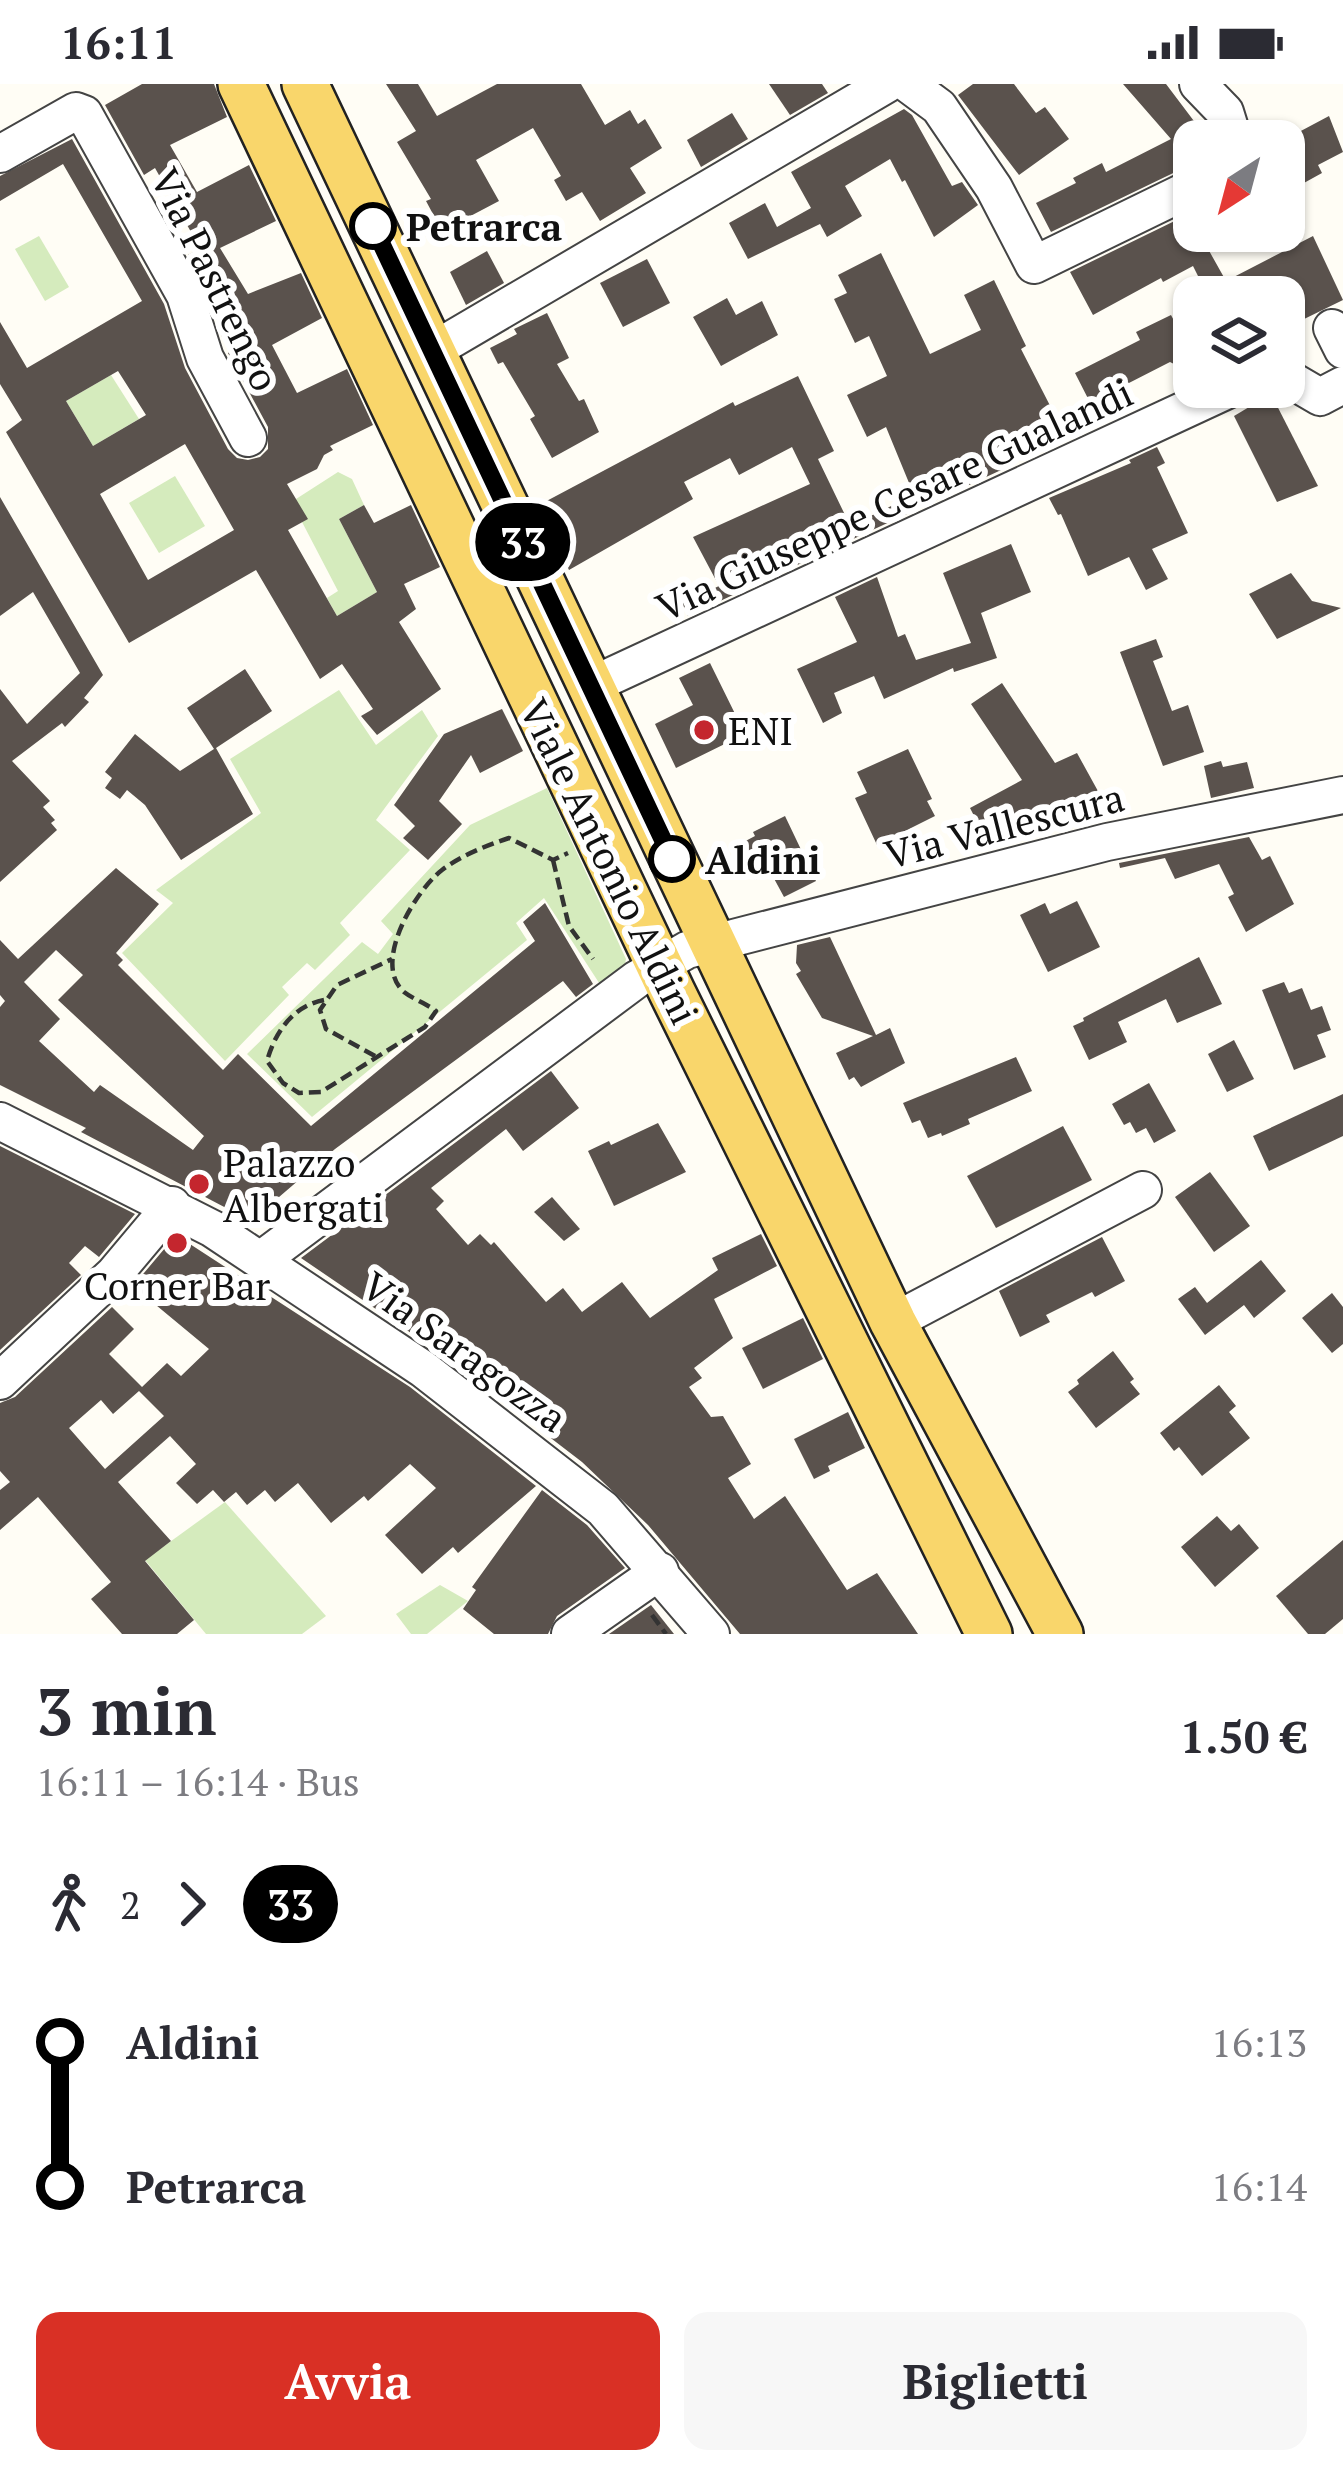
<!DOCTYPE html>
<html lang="it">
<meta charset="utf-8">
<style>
:root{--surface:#fff;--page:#f7f7f7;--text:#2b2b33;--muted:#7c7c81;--accent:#d93025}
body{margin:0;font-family:"PT Serif",serif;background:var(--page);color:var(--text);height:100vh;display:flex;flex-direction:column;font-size:45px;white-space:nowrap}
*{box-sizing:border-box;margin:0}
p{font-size:39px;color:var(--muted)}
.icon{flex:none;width:66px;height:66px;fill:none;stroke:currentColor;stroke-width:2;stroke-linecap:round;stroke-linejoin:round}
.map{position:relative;height:1550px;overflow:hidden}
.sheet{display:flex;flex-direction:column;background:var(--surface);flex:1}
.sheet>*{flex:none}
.badge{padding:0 24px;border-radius:39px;font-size:42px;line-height:78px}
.needle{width:78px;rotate:216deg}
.fabs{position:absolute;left:1173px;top:36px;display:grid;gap:24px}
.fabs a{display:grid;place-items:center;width:132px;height:132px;border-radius:24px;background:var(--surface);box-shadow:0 3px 9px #0004;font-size:60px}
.map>.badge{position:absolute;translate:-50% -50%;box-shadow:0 0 0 6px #fff}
.legs{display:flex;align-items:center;gap:18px;height:132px;padding:0 36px;font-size:39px}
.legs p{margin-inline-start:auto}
.head{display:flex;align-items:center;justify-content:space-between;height:204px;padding:0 36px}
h1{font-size:66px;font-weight:700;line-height:90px}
.cta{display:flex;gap:24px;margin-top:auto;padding:24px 36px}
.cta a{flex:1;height:138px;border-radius:24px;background:var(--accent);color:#fff;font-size:48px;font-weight:700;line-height:138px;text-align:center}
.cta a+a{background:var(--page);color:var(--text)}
ul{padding:0 36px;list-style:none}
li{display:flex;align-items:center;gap:42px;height:144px;font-size:45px}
li i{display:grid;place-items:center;width:18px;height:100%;margin:0 15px;background:currentColor}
li i::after{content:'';width:30px;height:30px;margin:-15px;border:9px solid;border-radius:50%;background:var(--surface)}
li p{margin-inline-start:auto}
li:first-child i{background:linear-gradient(#0000 50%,currentColor 0)}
li:last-child i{background:linear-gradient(currentColor 50%,#0000 0)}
.status{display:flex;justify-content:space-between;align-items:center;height:84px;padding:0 60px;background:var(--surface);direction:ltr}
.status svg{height:33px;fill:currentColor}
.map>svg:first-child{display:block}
.green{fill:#d5ebbd}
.building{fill:#5a524d;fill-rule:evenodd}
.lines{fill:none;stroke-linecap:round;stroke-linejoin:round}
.minor-casing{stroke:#444;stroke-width:40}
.major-casing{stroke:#222;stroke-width:50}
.path{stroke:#333;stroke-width:4.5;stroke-dasharray:12 6;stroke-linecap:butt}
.minor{stroke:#fff;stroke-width:36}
.major{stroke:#f9d66b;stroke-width:45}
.line-1-casing{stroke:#fff;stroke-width:27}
.line-1{stroke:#000;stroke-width:18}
.stop-1-dot{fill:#fff;stroke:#000;stroke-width:6}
.poi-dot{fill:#c4262e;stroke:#fff;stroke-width:4.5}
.labels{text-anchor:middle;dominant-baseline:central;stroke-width:12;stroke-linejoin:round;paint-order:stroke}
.stop-label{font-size:39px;font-weight:bold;fill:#111;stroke:#fff;text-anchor:start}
.street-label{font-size:39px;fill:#111;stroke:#fff}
.poi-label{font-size:39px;fill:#111;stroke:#fff;text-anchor:start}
</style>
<div class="status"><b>16:11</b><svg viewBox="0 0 49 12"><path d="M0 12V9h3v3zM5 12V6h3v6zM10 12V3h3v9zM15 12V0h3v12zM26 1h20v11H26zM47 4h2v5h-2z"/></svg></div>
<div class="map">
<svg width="1343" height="1550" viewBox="0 0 1343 1550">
<rect width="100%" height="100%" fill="#fffdf5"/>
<g class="green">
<polygon points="39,152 69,203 45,217 15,165"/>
<polygon points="111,291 139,335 93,362 66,317"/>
<polygon points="338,388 352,395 364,421 339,435 377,508 337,532 327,514 338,507 302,438 296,415"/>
<polygon points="175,392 205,442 159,469 129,419"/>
<polygon points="339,606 376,661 422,626 438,652 376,736 410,766 340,839 350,851 315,886 307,879 282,903 289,911 225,977 122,869 173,819 156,806 261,729 230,675"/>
<polygon points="547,704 626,875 624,885 603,905 544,814 516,839 527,856 312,1033 247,970 362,858 378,870 393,850 381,837 470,741"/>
<polygon points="225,1418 326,1532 302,1550 206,1550 145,1476"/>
<polygon points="440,1501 468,1517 427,1550 411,1550 396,1530"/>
</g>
<g class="building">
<path d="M142 0H214L227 33 170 61 197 108 249 81 276 137 220 164 248 210 301 189 322 234 272 261 297 309 347 285 373 341 330 362 333 366 324 371 317 385 287 400 308 435 288 446 337 532 377 508 339 435 364 421 374 439 411 421 440 483 404 500 416 525 399 538 441 605 377 651 361 632 373 625 342 580 320 595 256 486 129 559 6 348 22 336 0 300V238L27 284 142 217 63 80 0 117V92L72 55 164 220 185 284 228 365 237 374 248 376 260 373 268 365V343L228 269 231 267 221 251 206 204 188 171 200 164 155 84 144 91 105 21ZM118 287 146 331 93 362 66 317ZM185 360 234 446 148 496 100 410Z"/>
<polygon points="386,0 418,0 437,32 497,0 581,0 605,41 630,26 638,40 645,35 662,64 630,84 646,109 600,137 582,108 566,117 554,96 561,92 533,44 476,76 499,117 442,147 426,117 431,115 397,58 416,47"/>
<polygon points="769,0 822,0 828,9 790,31"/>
<polygon points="973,0 1014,0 1036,29 1045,23 1069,55 1019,91 958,11"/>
<polygon points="1123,0 1166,0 1209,57 1194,57 1194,79 1051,148 1036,119 1076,99 1073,94 1102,79 1106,88 1171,55"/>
<polygon points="904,25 912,31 952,102 962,98 978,121 934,153 905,96 902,98 890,75 845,102 862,132 827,153 820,140 748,175 729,139 765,119 777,143 811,124 791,88"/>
<polygon points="732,29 748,55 701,83 687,56"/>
<polygon points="1329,32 1343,68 1318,81 1322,89 1284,110 1286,73 1282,57"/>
<polygon points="1189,130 1194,147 1198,147 1226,197 1313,152 1343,216 1298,238 1286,213 1197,213 1206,208 1193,182 1163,198 1161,194 1093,231 1070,188"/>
<polygon points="487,167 504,199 466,221 450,188"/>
<polygon points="881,169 930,270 981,246 964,211 994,196 1026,262 1021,265 1062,345 1010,371 1014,380 688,532 682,519 719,502 693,453 810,400 792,363 739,391 730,374 684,398 693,415 569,486 539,421 733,318 735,322 798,292 834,367 818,375 846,433 852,431 856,439 914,411 886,343 867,353 847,311 887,292 869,252 855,259 834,215 847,209 838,191"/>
<polygon points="647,175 670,219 623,243 600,199"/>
<polygon points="727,214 736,231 762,217 778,251 721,282 693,233"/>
<polygon points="547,229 569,274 557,280 579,317 584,315 599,348 552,374 530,335 535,332 503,278 498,280 490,264 517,250 514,245"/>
<polygon points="1171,231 1194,275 1194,290 1170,278 1125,301 1136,323 1101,340 1075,289 1140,256 1136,248"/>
<polygon points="1271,310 1318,402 1277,418 1234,332"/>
<polygon points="1157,363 1165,379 1157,383 1188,449 1152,465 1168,495 1146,506 1129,473 1088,492 1061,430 1058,431 1049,414 1131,379 1129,376"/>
<polygon points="0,413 103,591 84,614 89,618 65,643 62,639 12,677 50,717 43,723 55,736 51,739 57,746 0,798 0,605 27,640 80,589 33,508 0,532"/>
<polygon points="1011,460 1031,508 981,529 997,574 954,588 953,584 884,615 874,592 834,609 842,629 823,639 797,585 857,558 835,513 877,493 898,553 905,550 916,576 971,559 943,489"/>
<polygon points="1291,489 1312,517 1341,524 1277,555 1249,510"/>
<polygon points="1156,555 1163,573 1153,577 1172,627 1188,621 1204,668 1163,682 1120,568"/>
<polygon points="710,579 745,650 676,684 655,640 693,621 679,594"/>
<polygon points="245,585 272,627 216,664 253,730 181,776 145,721 127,706 120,715 105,704 112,694 105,688 135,650 180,687 214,665 187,624"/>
<polygon points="1002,599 1055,679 1077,669 1104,718 1067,738 1060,726 989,761 970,724 1022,696 971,620"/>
<polygon points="502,625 523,667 480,689 471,671 439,717 462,740 428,776 403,754 415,742 394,721 444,650"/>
<polygon points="908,665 932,715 927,717 935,732 877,761 855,714 867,709 857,688"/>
<polygon points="1221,677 1223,683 1247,678 1254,704 1211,714 1204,682"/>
<polygon points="785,732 816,797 784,813 771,789 755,796 738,761 755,752 753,748"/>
<polygon points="1249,753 1262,776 1270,772 1294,820 1246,848 1228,813 1234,810 1219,780 1175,795 1165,774 1120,784 1119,779"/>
<path d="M116 784 159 820 116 869 123 876 118 881 223 986 238 970 311 1042 535 857 523 838 545 819 593 900 576 913 563 897 335 1065 251 1137 81 1048 86 1044 0 1001V923L5 917 0 911V856L18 875ZM56 866 83 891 58 916 204 1052 193 1066 100 1001 94 1008 39 957 60 935 24 898Z"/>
<polygon points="1077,817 1100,863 1048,888 1020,831 1045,819 1050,830"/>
<polygon points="830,853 876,951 890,944 905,979 861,1003 854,993 849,996 836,969 873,952 822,934 796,890 801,887 796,879 797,861"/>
<polygon points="1199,873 1222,920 1177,939 1166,915 1118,938 1127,958 1089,976 1073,942 1084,937 1083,934"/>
<polygon points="1284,898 1289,909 1302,904 1311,926 1322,922 1331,946 1317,951 1326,973 1294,986 1262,906"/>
<polygon points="1234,956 1254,995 1227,1008 1208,970"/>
<polygon points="1016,973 1032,1007 968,1035 970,1040 942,1052 941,1049 928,1054 920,1036 912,1039 903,1019"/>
<polygon points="551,987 579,1024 523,1067 506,1045 431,1104 444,1117 436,1125 468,1161 480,1150 491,1161 494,1158 546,1218 563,1204 582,1228 622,1198 650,1234 718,1186 712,1174 761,1150 777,1182 714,1215 733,1254 694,1284 702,1294 689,1303 711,1333 723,1332 751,1380 728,1394 754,1435 785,1412 847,1506 877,1489 918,1550 740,1550 648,1441 582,1378 436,1266 301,1174"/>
<polygon points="1149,999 1176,1047 1154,1059 1146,1044 1136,1049 1130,1038 1124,1041 1112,1020"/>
<polygon points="1343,1010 1343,1052 1269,1087 1253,1052"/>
<polygon points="658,1039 686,1088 614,1122 588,1067 609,1057 611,1061"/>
<polygon points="1063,1042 1092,1096 996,1144 967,1092"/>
<polygon points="0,1062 135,1130 99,1173 85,1162 69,1179 81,1191 0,1266"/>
<polygon points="1210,1088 1250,1142 1214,1168 1175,1113"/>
<polygon points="552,1113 580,1145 564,1157 534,1128"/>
<path d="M176 1151 410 1303 536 1402 458 1469 453 1463 422 1490 385 1451 436 1404 410 1380 368 1417 364 1412 331 1439 298 1399 275 1418 265 1406 247 1421 236 1408 224 1418 213 1406 197 1420 176 1399 196 1380 170 1352 118 1398 171 1457 145 1477 194 1536 177 1550H122L91 1515 111 1498 38 1413 0 1446V1406L10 1398 0 1387V1319L15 1313 112 1223 134 1245 109 1270 142 1303 167 1279 181 1292 209 1265 133 1202ZM139 1307 164 1332 105 1385 69 1344 101 1316 113 1330Z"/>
<polygon points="1102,1153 1125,1197 1095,1213 1092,1208 1046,1231 1050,1238 1020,1253 999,1207"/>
<polygon points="1261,1176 1286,1207 1254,1234 1244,1221 1205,1251 1178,1215 1195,1203 1207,1219"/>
<polygon points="1332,1209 1343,1223 1343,1260 1332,1269 1302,1234"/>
<polygon points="803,1234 823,1275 763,1305 742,1264"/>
<polygon points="1113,1267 1134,1295 1130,1298 1140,1310 1096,1344 1068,1308 1079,1300 1077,1296"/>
<polygon points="1219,1301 1236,1322 1229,1328 1250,1354 1202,1392 1179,1363 1174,1367 1160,1349"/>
<polygon points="848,1328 865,1364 828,1382 830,1387 814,1395 794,1355"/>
<polygon points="542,1406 587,1441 625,1484 557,1532 548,1550 494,1550 463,1525 476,1506 472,1503"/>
<polygon points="1217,1432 1231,1447 1239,1440 1259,1464 1215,1503 1181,1463"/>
<polygon points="1343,1456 1343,1535 1325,1550 1308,1550 1276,1512"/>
<polygon points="651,1521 674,1550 609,1550"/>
</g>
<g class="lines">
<defs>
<g id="minor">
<polyline points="908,0 939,23 994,104 1034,181 1194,103"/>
<polyline points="1198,0 1225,28 1234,57"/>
<polyline points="0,70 76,27 84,30 185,211 205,274 248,354"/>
<polyline points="1332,244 1343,266"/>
<polyline points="432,267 887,0"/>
<polyline points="1284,292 1320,313 1343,301"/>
<polyline points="588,596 605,595 1234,303"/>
<polyline points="0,1037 213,1145 423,1285 603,1425 711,1550"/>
<polyline points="262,1175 637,895 687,866 1107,758 1343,711"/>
<polyline points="893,1238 1143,1106"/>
<polyline points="0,1297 114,1190 172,1121"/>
<polyline points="570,1550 660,1487"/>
</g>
<g id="major">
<polyline points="241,0 672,908 989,1550"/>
<polyline points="305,0 893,1238 1060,1550"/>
</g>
</defs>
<use href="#minor" class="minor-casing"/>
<use href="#major" class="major-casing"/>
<g class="path">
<polyline points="553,776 569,842 593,875"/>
<path d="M324 916C293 922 275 948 267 977L283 999 299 1009 321 1008 425 943 436 927C427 920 413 915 404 908 371 879 416 806 442 786 462 771 485 762 509 754L553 776 568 769"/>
<polyline points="375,972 326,945 320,926 337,901 392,875"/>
<polyline points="652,1531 666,1550"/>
</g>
<use href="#minor" class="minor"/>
<use href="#major" class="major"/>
</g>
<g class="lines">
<defs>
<polyline id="line-1" points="373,142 672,775"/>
</defs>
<use href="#line-1" class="line-1-casing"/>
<use href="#line-1" class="line-1"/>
</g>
<g class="stop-1-dot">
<circle cx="373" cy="142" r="21"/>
<circle cx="672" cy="775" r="21"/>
</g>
<g class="poi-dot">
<circle cx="704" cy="646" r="12"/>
<circle cx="199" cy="1100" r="12"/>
<circle cx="177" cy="1159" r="12"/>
</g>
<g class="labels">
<g class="stop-label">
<text x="406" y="142">Petrarca</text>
<text x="705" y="775">Aldini</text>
</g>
<g class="street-label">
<text transform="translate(216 195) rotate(64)">Via Pastrengo</text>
<text transform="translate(894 415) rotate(-25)">Via Giuseppe Cesare Gualandi</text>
<text transform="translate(1004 741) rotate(-14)">Via Vallescura</text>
<text transform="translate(610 777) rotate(64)">Viale Antonio Aldini</text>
<text transform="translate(465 1267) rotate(36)">Via Saragozza</text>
</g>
<g class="poi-label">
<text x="728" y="646">ENI</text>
<text x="223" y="1078">Palazzo<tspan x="223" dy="45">Albergati</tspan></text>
<text x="177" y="1201" text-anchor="middle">Corner Bar</text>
</g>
</g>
</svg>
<div class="fabs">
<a><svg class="needle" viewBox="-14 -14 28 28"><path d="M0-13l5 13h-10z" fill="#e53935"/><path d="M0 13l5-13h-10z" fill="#7c7c81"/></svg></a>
<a><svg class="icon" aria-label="layers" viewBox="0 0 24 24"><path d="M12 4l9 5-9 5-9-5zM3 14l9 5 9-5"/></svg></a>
</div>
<b class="badge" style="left:523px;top:458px;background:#000;color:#fff">33</b>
</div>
<section class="sheet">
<div class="head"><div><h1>3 min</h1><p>16:11 – 16:14 · Bus</p></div><b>1.50 €</b></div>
<div class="legs"><svg class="icon" aria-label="walk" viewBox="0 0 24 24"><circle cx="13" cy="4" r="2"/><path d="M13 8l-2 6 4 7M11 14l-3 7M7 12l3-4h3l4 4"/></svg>2<svg class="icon" aria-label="forward" viewBox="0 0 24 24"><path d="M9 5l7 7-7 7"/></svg><b class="badge" style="background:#000;color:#fff">33</b></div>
<ul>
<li><i style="color:#000"></i><b>Aldini</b><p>16:13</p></li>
<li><i style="color:#000"></i><b>Petrarca</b><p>16:14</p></li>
</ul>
<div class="cta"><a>Avvia</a><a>Biglietti</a></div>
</section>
